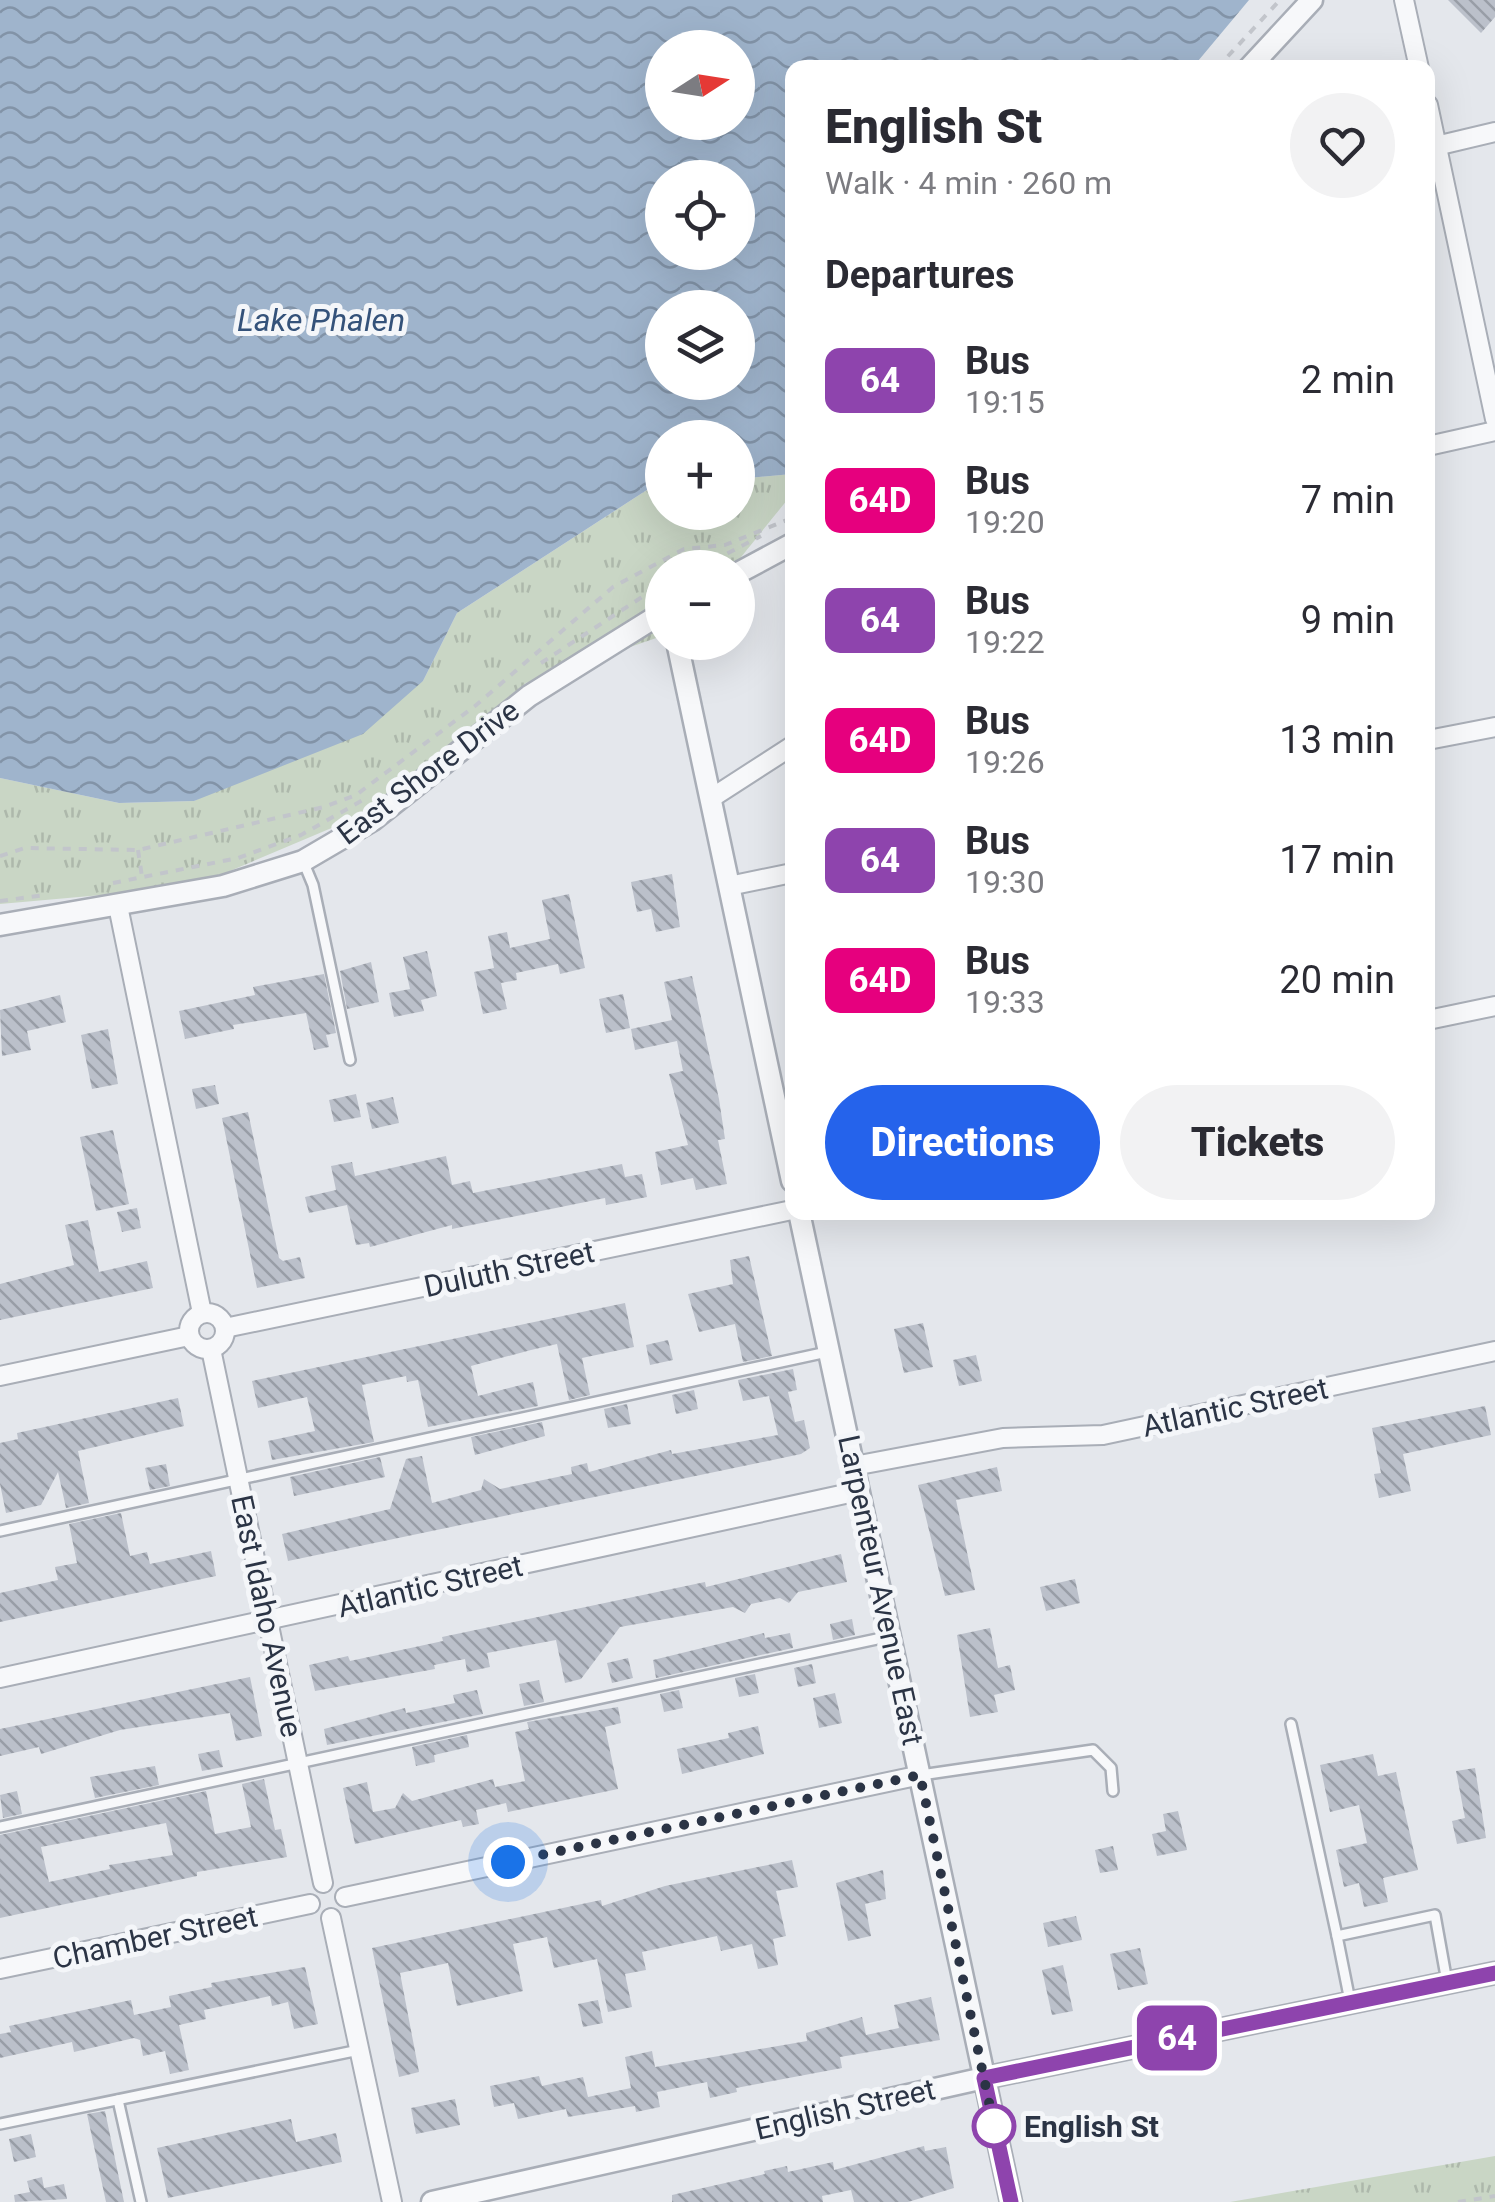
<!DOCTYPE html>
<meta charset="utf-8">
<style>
:root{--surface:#fff;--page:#f2f2f3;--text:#2b2b33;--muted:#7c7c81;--accent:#2563eb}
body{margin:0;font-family:Roboto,sans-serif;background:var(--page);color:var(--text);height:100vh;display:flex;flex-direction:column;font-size:38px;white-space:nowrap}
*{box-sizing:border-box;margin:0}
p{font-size:32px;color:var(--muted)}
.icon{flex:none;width:55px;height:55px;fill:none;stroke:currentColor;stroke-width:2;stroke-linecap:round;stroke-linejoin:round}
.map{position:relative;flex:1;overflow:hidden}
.panel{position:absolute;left:785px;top:60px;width:650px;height:1160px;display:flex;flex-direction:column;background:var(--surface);border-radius:20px;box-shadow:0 10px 40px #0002}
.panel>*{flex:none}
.badge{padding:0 20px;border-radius:15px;font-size:35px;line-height:65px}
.needle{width:65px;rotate:78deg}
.controls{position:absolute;left:645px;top:30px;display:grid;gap:20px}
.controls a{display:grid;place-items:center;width:110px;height:110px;border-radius:50%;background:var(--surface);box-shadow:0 10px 40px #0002;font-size:50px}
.you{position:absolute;width:50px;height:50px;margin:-25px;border:8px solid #fff;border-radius:50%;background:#1a73e8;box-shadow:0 0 0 15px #1a73e833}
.map>.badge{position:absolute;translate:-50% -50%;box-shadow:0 0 0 5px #fff}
h2{padding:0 40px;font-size:38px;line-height:90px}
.round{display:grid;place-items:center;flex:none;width:105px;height:105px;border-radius:52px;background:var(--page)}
.overview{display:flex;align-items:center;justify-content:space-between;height:170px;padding:0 40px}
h1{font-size:48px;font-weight:800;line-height:75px}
.cta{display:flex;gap:20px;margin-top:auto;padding:20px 40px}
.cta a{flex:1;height:115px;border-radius:60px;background:var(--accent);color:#fff;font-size:40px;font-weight:800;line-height:115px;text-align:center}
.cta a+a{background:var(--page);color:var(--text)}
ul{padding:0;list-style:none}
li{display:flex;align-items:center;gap:30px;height:120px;padding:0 40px}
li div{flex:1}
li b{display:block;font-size:38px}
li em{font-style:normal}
li .badge{min-width:110px;font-weight:700;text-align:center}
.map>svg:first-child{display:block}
.park{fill:url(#park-tufts)}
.water{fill:url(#water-waves);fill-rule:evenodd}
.building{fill:url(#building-back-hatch);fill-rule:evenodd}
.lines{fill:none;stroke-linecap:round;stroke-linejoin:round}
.service-casing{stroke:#a9aeb7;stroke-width:14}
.minor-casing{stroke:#a9aeb7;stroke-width:22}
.tertiary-casing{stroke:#a9aeb7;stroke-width:25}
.path{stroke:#c2c5cb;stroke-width:4;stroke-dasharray:8 8;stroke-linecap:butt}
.service{stroke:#f7f8fa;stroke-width:9}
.minor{stroke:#f7f8fa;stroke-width:18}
.tertiary{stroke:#f7f8fa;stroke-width:20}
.line-casing{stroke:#fff;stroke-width:22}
.line{stroke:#8e44ad;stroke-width:15}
.walk{stroke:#2b3445;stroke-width:10;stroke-dasharray:0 18}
.stop-dot{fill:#fff;stroke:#8e44ad;stroke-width:5}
.labels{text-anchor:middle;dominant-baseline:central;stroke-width:10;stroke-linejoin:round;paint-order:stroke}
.street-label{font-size:30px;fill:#2b3445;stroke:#f4f6f9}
.stop-label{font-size:30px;font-weight:bold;fill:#2b3445;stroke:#f4f6f9;text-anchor:start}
.water-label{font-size:32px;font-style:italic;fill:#34527a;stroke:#f4f6f9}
</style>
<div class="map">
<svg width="1495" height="2202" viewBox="0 0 1495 2202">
<defs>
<pattern id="park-tufts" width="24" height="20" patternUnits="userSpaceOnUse" patternTransform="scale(2.5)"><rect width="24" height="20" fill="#c9d6c5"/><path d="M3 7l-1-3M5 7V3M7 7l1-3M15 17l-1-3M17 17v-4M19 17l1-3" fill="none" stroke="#adb8ab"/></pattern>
<pattern id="water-waves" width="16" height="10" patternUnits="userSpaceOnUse" patternTransform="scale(2.5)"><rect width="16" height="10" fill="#9fb4cc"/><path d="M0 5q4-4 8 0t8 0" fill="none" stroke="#8293a7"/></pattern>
<pattern id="building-back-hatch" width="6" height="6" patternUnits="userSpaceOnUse" patternTransform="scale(2.5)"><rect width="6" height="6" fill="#bbc0ca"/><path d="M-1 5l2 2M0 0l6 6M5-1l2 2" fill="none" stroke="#989da6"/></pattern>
</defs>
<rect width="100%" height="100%" fill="#e4e7ec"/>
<g class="park">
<polygon points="792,474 792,494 733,567 662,568 662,636 526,683 360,816 192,887 0,904 0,778 119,803 194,801 423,681 457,613 653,486 662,485 662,512 738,512 738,479"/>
<polygon points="1495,2156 1495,2202 1230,2202"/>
</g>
<path class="water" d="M0 0H1249L1193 67 792 68V474L738 479V438H662V485L653 486 457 613 423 681 363 734 194 801 119 803 0 778ZM662 48H738V122H662ZM662 178H738V252H662ZM662 308H738V382H662Z"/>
<g class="building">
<polygon points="1448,0 1495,0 1495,17 1481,33"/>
<polygon points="672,874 680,927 656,932 651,909 637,912 631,882"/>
<polygon points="569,894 585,968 560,974 558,964 516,973 517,980 501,983 507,1009 483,1014 474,972 494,968 488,936 507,932 510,948 550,939 542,900"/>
<polygon points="427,951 437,996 421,1000 424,1011 394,1017 389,993 410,989 403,957"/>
<polygon points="371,962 379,1002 347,1009 340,971"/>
<polygon points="324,974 336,1033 326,1035 329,1047 314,1050 306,1013 233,1025 234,1029 185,1039 179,1011 255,995 253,987"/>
<polygon points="692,976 719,1099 725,1139 718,1140 727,1184 696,1190 693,1178 661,1185 655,1152 688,1145 669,1074 683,1071 677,1041 635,1050 631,1029 672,1020 664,982"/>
<polygon points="623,994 630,1028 606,1033 599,999"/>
<polygon points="60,995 66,1022 27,1031 31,1050 2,1056 0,1010"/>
<polygon points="108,1029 118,1084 92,1089 81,1035"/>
<polygon points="215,1085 219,1104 196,1109 192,1089"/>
<polygon points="356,1094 361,1117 334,1122 329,1100"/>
<polygon points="393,1097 399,1123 372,1129 366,1103"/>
<polygon points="248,1112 279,1258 283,1261 300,1257 305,1278 257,1288 222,1118"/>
<polygon points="113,1130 129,1204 96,1211 80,1137"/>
<polygon points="446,1156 452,1185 470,1181 473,1193 622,1164 625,1177 642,1174 647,1197 606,1205 605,1198 452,1229 452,1225 370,1247 369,1243 356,1245 347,1205 309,1213 305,1197 336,1190 331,1166 352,1162 355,1176"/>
<polygon points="137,1208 141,1228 122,1232 117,1212"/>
<polygon points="88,1220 99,1272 147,1261 153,1288 0,1320 0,1284 74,1265 65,1225"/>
<polygon points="749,1256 772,1356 743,1362 735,1324 699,1332 688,1294 733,1284 730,1260"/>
<polygon points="625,1303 634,1347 582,1358 590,1395 569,1400 557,1344 531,1350 471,1366 478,1396 533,1382 538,1406 428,1427 418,1380 407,1382 406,1376 362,1385 374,1442 272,1460 268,1441 315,1431 307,1397 258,1408 252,1381"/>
<polygon points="923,1323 933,1367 904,1373 894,1329"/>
<polygon points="668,1340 673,1360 650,1365 646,1345"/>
<polygon points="976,1355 982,1381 959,1386 953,1360"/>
<polygon points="793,1369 797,1390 788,1392 795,1422 804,1420 810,1448 801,1454 288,1561 282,1534 390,1509 406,1459 422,1456 432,1503 481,1490 484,1479 500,1489 572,1474 571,1467 587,1463 589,1472 671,1450 672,1454 778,1435 769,1396 743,1401 738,1380"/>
<polygon points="694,1390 698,1409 676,1414 672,1395"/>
<polygon points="178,1398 184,1426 78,1451 89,1503 66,1508 58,1472 41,1505 6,1513 0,1484 0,1443 18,1439 17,1433"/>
<polygon points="627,1404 631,1424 608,1428 604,1409"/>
<polygon points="1485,1406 1491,1435 1403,1454 1411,1491 1379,1498 1374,1474 1381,1473 1372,1428"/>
<polygon points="542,1422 545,1436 475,1455 471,1437"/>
<polygon points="380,1457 385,1477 294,1496 290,1477"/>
<polygon points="166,1464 170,1486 150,1490 145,1468"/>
<polygon points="997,1467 1002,1491 956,1500 975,1590 945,1596 918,1485"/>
<polygon points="121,1513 130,1556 147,1552 150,1564 211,1551 216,1576 0,1622 0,1593 58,1580 55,1567 77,1563 69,1524"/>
<polygon points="841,1554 847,1582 798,1592 789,1603 780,1598 751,1604 745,1613 733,1607 620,1627 581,1679 565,1683 556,1640 487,1653 490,1667 467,1672 465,1659 434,1665 435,1669 315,1691 309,1665 348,1656 350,1661 443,1641 442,1637 705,1582 706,1587"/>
<polygon points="1075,1579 1080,1603 1046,1611 1040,1587"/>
<polygon points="852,1619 855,1635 833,1640 830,1624"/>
<polygon points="990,1628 998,1668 1010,1665 1015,1690 994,1695 998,1712 970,1717 957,1635"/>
<polygon points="764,1633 765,1638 790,1633 793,1648 656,1678 653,1660"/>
<polygon points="628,1658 633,1678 612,1683 607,1663"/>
<polygon points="812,1664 816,1683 798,1687 794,1668"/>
<polygon points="755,1674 759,1693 739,1697 735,1678"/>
<polygon points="250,1677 262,1736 236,1741 230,1713 120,1730 41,1754 39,1747 0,1756 0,1729"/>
<polygon points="539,1680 544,1702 524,1706 519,1684"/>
<polygon points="477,1690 483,1714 327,1745 324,1729 405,1708 406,1713 455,1703 453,1695"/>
<polygon points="679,1690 683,1708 664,1712 660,1694"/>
<polygon points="835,1693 842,1723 819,1728 813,1698"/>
<polygon points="618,1707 621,1723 605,1727 618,1789 508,1812 506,1803 476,1810 479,1824 463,1827 461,1820 355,1844 343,1788 367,1782 373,1812 395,1808 403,1793 412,1801 493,1779 495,1787 525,1781 515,1732 529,1729 527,1722"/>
<polygon points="758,1726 764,1754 682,1774 677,1749 729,1738 728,1733"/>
<polygon points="467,1735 469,1747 434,1755 435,1762 416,1766 412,1747"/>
<polygon points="219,1750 223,1767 202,1771 198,1754"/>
<polygon points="1373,1754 1378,1776 1396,1772 1418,1870 1383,1878 1388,1902 1364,1907 1359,1883 1344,1887 1336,1850 1367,1843 1359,1805 1330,1812 1320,1765"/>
<polygon points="155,1766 159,1785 95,1798 90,1777"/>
<polygon points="1475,1768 1486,1838 1457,1844 1452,1821 1465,1818 1456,1771"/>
<path d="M264 1779 275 1830 281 1829 287 1857 197 1872V1876L0 1918V1835L206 1791 215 1834 251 1827 242 1784ZM166 1823 173 1855 109 1865 110 1869 49 1882 41 1847Z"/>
<polygon points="17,1791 22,1814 3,1818 0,1795"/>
<polygon points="1178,1811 1187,1850 1157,1856 1152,1834 1166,1831 1163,1814"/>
<polygon points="1113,1846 1118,1870 1100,1873 1095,1850"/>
<polygon points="792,1860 798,1887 776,1891 786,1936 773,1939 778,1965 758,1969 752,1944 721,1951 717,1936 642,1952 646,1970 625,1974 632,2007 608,2012 597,1959 554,1968 547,1937 513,1944 523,1991 457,2006 448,1963 400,1973 419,2072 399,2077 372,1948 601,1900 602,1906 665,1886"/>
<polygon points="883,1870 886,1899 865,1904 871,1936 848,1941 836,1883"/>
<polygon points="1076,1916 1082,1940 1048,1947 1043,1923"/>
<polygon points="1140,1948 1148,1984 1118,1990 1110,1954"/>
<polygon points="1063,1965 1073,2011 1052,2015 1042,1970"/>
<polygon points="305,1967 318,2024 294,2029 288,2002 272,2006 270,1996 204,2010 206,2019 179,2025 189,2070 170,2074 165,2051 143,2056 140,2040 134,2038 74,2052 72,2042 0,2058 0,2034 11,2032 9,2026 131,2000 134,2015 171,2007 169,1996 212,1987 211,1983"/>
<polygon points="931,1997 940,2040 840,2057 842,2068 736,2088 737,2092 710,2098 707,2082 657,2092 660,2107 636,2112 635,2106 568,2117 566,2109 518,2119 514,2103 494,2107 490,2086 539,2076 542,2086 583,2077 588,2097 631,2088 625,2057 652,2051 655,2067 807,2041 806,2033 862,2017 866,2035 899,2028 894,2005"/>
<polygon points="598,2000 603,2023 583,2027 578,2004"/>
<polygon points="455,2099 460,2125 416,2134 411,2108"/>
<polygon points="105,2111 124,2202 106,2202 87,2114"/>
<polygon points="291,2119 296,2142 336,2133 342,2162 168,2198 157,2148"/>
<polygon points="31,2134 36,2157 14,2162 9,2139"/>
<polygon points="924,2146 925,2151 946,2147 954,2188 908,2202 854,2202 851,2190 822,2196 823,2202 672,2202 672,2195 765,2174 764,2171 787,2166 788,2172 833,2162 834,2170"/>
<polygon points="42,2177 44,2188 64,2184 67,2199 15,2202 14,2195 30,2192 27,2181"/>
</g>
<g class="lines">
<defs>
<g id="service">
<polyline points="303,861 313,885 350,1060"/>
<polyline points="0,1531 827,1352"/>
<polyline points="1291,1724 1337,1936"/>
<polyline points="921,1775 1093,1750 1111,1768 1113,1791"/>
<polyline points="0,1827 891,1636"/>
<polyline points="1350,2001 1337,1936 1435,1915 1447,1982"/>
<polyline points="118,2100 141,2202"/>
<polyline points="0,2124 359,2050"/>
</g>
<g id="minor">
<polyline points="1404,0 1419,68"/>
<polyline points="1428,105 1495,419"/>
<polyline points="1428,154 1436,146 1495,132"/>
<polyline points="1428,446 1495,431"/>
<polyline points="1428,740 1495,727"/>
<polyline points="710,799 792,746"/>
<polyline points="729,886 792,873"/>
<polyline points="118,906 202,1313"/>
<polyline points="1428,1020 1495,1006"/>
<circle cx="207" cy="1331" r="18"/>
<polyline points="225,1328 792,1210"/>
<polyline points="211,1349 323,1883"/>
<polyline points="0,1376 189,1336"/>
<polyline points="854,1466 1003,1438 1103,1435 1495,1351"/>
<polyline points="0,1678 859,1491"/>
<polyline points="345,1897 921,1775"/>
<polyline points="331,1918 392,2202"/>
<polyline points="0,1969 310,1904"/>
</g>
<g id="tertiary">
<polyline points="1249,68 1312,0"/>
<polyline points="738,573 792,544"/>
<polyline points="677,642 792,1181"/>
<polyline points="0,925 223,886 303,861 373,820 529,696 662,613"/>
<polyline points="799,1212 1011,2202"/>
<polyline points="432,2202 984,2078 1495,1973"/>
</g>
</defs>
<use href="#service" class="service-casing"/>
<use href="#minor" class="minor-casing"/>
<use href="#tertiary" class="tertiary-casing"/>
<g class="path">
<polyline points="1217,68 1280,0"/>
<polyline points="1224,68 1231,58"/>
<polyline points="699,568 761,536"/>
<polyline points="541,663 662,584"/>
<polyline points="138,850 142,877"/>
<polyline points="0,856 25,848 138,850 324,807 356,795 475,706 613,587 684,549 725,545 792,518"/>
<polyline points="113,883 238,858 301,835 363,800"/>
<polyline points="0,901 45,895"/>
<polyline points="1458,2202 1495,2196"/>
</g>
<use href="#service" class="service"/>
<use href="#minor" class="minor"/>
<use href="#tertiary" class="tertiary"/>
</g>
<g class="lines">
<defs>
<polyline id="line" points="1011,2202 984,2078 1495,1973"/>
</defs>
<use href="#line" class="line-casing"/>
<use href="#line" class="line"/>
<polyline class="walk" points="508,1862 920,1775 994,2126"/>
</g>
<circle class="stop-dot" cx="994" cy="2126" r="20"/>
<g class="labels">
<g class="street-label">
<text transform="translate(428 772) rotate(-37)">East Shore Drive</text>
<text transform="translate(509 1269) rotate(-12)">Duluth Street</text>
<text transform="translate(1235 1407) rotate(-12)">Atlantic Street</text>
<text transform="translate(430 1586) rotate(-13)">Atlantic Street</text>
<text transform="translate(881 1590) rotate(78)">Larpenteur Avenue East</text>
<text transform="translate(267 1616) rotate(78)">East Idaho Avenue</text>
<text transform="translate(155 1937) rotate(-12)">Chamber Street</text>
<text transform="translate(845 2109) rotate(-13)">English Street</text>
</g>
<g class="stop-label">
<text x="1024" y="2126">English St</text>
</g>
<g class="water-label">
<text x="321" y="320">Lake Phalen</text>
</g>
</g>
</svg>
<div class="controls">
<a><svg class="needle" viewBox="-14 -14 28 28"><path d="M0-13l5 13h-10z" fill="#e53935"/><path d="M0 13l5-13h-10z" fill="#7c7c81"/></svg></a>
<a><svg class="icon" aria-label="locate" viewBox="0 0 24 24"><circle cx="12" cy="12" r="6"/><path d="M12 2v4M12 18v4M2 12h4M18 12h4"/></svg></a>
<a><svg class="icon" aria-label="layers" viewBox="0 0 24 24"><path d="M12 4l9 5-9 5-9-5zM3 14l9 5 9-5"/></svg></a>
<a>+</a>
<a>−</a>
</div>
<div class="you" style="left:508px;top:1862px"></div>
<b class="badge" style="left:1177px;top:2038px;background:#8e44ad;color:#fff">64</b>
<section class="panel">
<div class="overview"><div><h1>English St</h1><p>Walk · 4 min · 260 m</p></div><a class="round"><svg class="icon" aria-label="heart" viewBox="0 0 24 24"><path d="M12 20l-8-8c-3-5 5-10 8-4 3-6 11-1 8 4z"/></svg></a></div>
<h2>Departures</h2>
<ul>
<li><span class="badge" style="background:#8e44ad;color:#fff">64</span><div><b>Bus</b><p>19:15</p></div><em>2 min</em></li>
<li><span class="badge" style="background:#e6007e;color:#fff">64D</span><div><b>Bus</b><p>19:20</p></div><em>7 min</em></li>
<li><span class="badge" style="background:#8e44ad;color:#fff">64</span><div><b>Bus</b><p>19:22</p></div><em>9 min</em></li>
<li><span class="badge" style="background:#e6007e;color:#fff">64D</span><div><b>Bus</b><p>19:26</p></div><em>13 min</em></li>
<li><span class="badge" style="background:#8e44ad;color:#fff">64</span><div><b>Bus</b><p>19:30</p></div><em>17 min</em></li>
<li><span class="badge" style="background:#e6007e;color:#fff">64D</span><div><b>Bus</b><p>19:33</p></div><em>20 min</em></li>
</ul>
<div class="cta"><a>Directions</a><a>Tickets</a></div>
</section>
</div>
